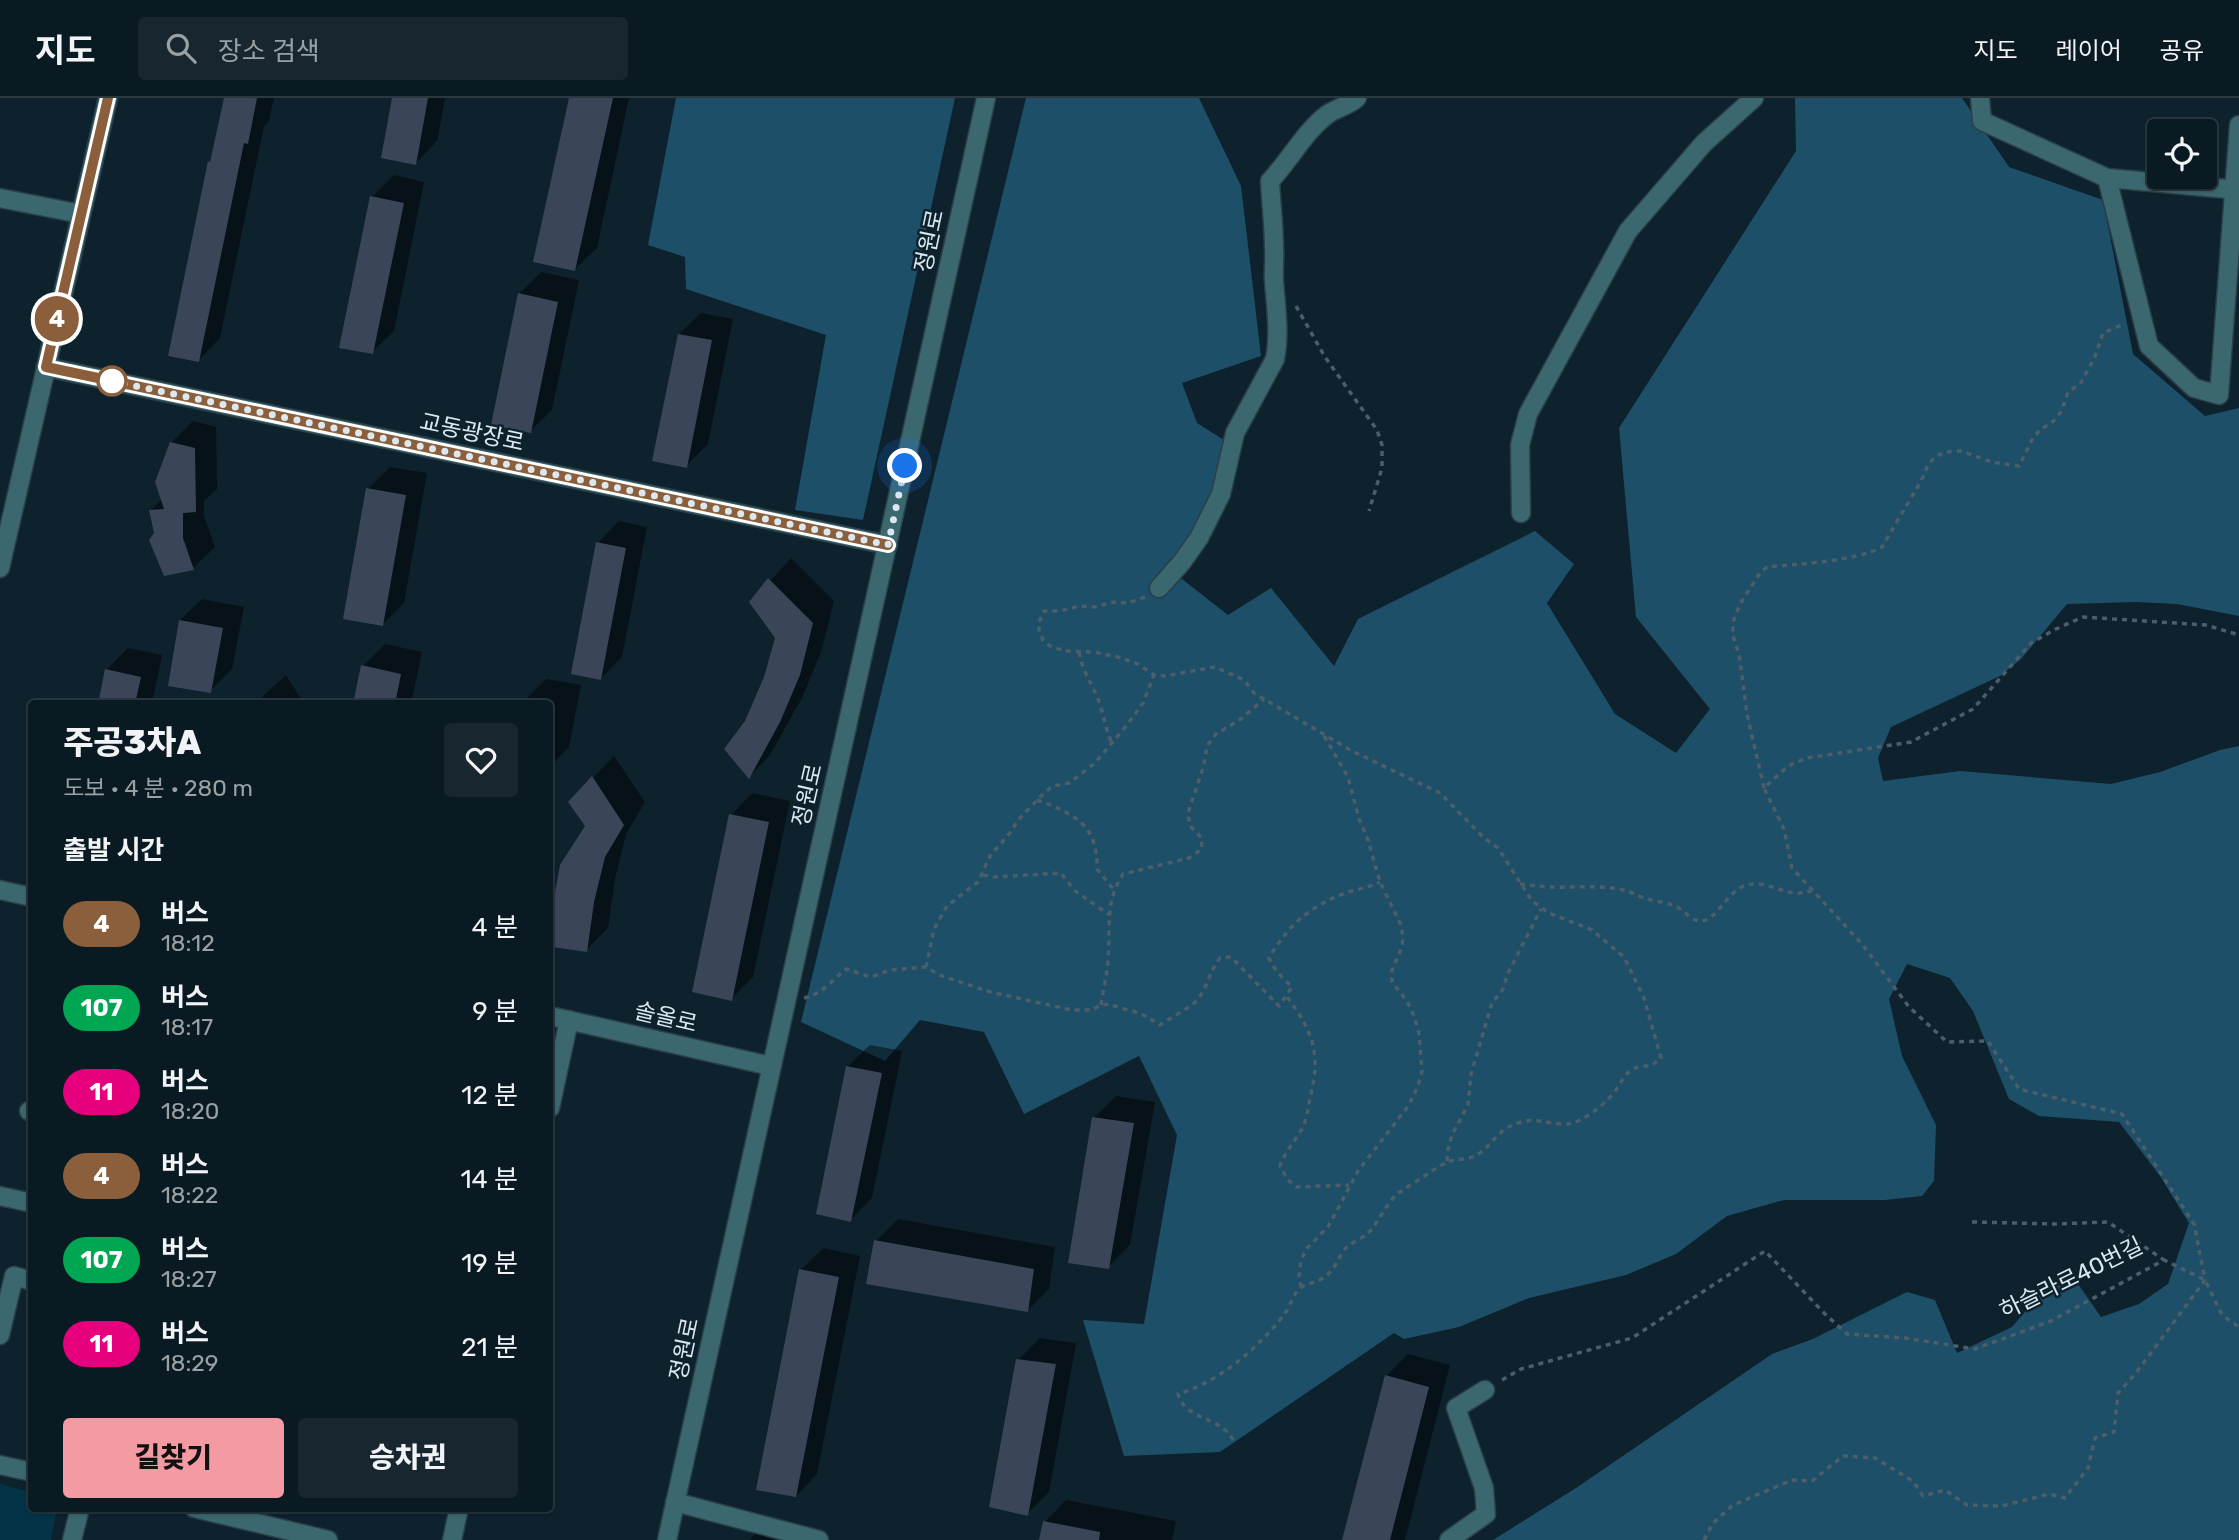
<!DOCTYPE html>
<html lang="ko">
<meta charset="utf-8">
<style>
:root{--surface:#0a1a22;--page:#18272f;--text:#f1f3f6;--muted:#99a1a5;--line:#2a3840;--accent:#f49aa2}
body{margin:0;font-family:Rubik,"Noto Sans KR",sans-serif;background:var(--page);color:var(--text);height:100vh;display:flex;flex-direction:column;font-size:26px;white-space:nowrap}
*{box-sizing:border-box;margin:0}
p{font-size:23px;color:var(--muted)}
.icon{flex:none;width:38px;height:38px;fill:none;stroke:currentColor;stroke-width:2;stroke-linecap:round;stroke-linejoin:round}
.map{position:relative;flex:1;overflow:hidden}
.panel{position:absolute;left:28px;top:602px;width:525px;height:812px;display:flex;flex-direction:column;background:var(--surface);border-radius:7px;box-shadow:0 2px 5px #0004,0 0 0 2px var(--line)}
.panel>*{flex:none}
.badge{padding:0 14px;border-radius:23px;font-size:24px;line-height:46px}
.fabs{position:absolute;left:2147px;top:21px;display:grid;gap:14px}
.fabs a{display:grid;place-items:center;width:70px;height:70px;border-radius:7px;background:var(--surface);box-shadow:0 2px 5px #0004,0 0 0 2px var(--line);font-size:35px}
.you{position:absolute;width:35px;height:35px;margin:-18px;border:5px solid #fff;border-radius:50%;background:#1a73e8;box-shadow:0 0 0 10px #1a73e833}
.map>.badge{position:absolute;translate:-50% -50%;box-shadow:0 0 0 4px #fff}
h2{padding:0 35px;font-size:26px;line-height:63px}
.round{display:grid;place-items:center;flex:none;width:74px;height:74px;border-radius:7px;background:var(--page)}
.summary{display:flex;align-items:center;justify-content:space-between;height:119px;padding:0 35px}
h1{font-size:33px;font-weight:800;line-height:52px}
.cta{display:flex;gap:14px;margin-top:auto;padding:14px 35px}
.cta a{flex:1;height:80px;border-radius:7px;background:var(--accent);color:#111;font-size:28px;font-weight:800;line-height:80px;text-align:center}
.cta a+a{background:var(--page);color:var(--text)}
ul{padding:0;list-style:none}
li{display:flex;align-items:center;gap:21px;height:84px;padding:0 35px}
li div{flex:1}
li b{display:block;font-size:26px}
li em{font-style:normal}
li .badge{min-width:77px;font-weight:700;text-align:center}
header{display:flex;align-items:center;gap:42px;box-sizing:border-box;height:98px;padding:0 35px;background:var(--surface);border-bottom:2px solid var(--line)}
header strong{font-size:33px}
nav{display:flex;gap:38px;margin-inline-start:auto;font-size:24px}
.search{width:490px;height:63px;background:var(--page);display:flex;align-items:center;gap:18px;box-sizing:border-box;padding:0 24px;border-radius:7px;color:var(--muted);font-size:26px}
.map>svg:first-child{display:block}
.green{fill:#043348}
.forest{fill:#1e4f68}
.shadow{fill:#0007}
.building{fill:#3b4558}
.lines{fill:none;stroke-linecap:round;stroke-linejoin:round}
.minor-casing{stroke:#2a3e48;stroke-width:21}
.path{stroke:#4c5e69;stroke-width:3.5;stroke-dasharray:5 5;stroke-linecap:butt}
.minor{stroke:#3b686e;stroke-width:18}
.line-casing{stroke:#fff;stroke-width:16}
.line{stroke:#8b5e3c;stroke-width:10}
.walk{stroke:#dbe8f0;stroke-width:7;stroke-dasharray:0 12.6}
.stop-dot{fill:#fff;stroke:#8b5e3c;stroke-width:3.5}
.labels{text-anchor:middle;dominant-baseline:central;stroke-width:5;stroke-linejoin:round;paint-order:stroke}
.street-label{font-size:23px;fill:#dbe8f0;stroke:#0d222d}
</style>
<header>
<strong>지도</strong>
<div class="search"><svg class="icon" aria-label="search" viewBox="0 0 24 24"><circle cx="10" cy="10" r="6"/><path d="M15 15l6 6"/></svg>장소 검색</div>
<nav><a>지도</a><a>레이어</a><a>공유</a></nav>
</header>
<div class="map">
<svg width="2239" height="1442" viewBox="0 0 2239 1442">
<rect width="100%" height="100%" fill="#0d222d"/>
<polygon class="green" points="0,1386 31,1394 32,1410 57,1411 51,1442 0,1442"/>
<g class="forest">
<polygon points="676,0 955,0 863,422 795,412 826,237 686,191 685,159 648,147"/>
<polygon points="1026,0 1199,0 1241,88 1261,258 1182,285 1197,325 1235,349 1173,474 1228,517 1271,490 1334,568 1358,521 1535,433 1574,466 1547,505 1615,616 1676,655 1710,611 1636,519 1619,330 1796,53 1795,0 1962,0 2009,69 2103,102 2133,256 2205,318 2239,310 2239,518 2177,506 2136,504 2067,506 2021,561 2000,578 1891,629 1878,660 1883,683 1960,673 2111,686 2160,674 2220,652 2239,648 2239,1442 1493,1442 1576,1390 1772,1256 1813,1241 1907,1194 1935,1202 1957,1255 2012,1229 2044,1191 2076,1183 2101,1219 2139,1206 2168,1186 2189,1125 2160,1078 2119,1024 2039,1018 2009,1001 1973,913 1950,880 1907,866 1889,901 1902,958 1936,1027 1934,1083 1922,1098 1885,1102 1784,1102 1727,1118 1676,1156 1626,1177 1529,1200 1459,1229 1404,1241 1394,1235 1220,1354 1124,1358 1083,1222 1144,1226 1177,1037 1139,958 1024,1016 984,934 920,922 885,963 801,924"/>
</g>
<g class="shadow">
<polygon points="226,0 274,0 269,23 264,28 220,240 199,262 209,64 213,60"/>
<polygon points="393,0 445,0 437,43 416,65"/>
<polygon points="571,0 629,0 597,150 575,171"/>
<polygon points="394,77 424,84 394,233 372,254 372,99"/>
<polygon points="541,174 579,182 552,312 530,333 519,196"/>
<polygon points="701,215 733,221 708,346 686,368 679,236"/>
<polygon points="193,323 216,329 217,391 204,403 204,418 215,449 193,470 156,435 151,412 162,401 171,345"/>
<polygon points="390,369 427,375 404,505 382,527 368,391"/>
<polygon points="619,423 647,429 622,559 600,581 598,445"/>
<polygon points="791,460 834,503 821,554 802,600 770,657 749,679 746,624 765,580 777,539 751,504"/>
<polygon points="202,501 244,509 232,571 210,593 180,522"/>
<polygon points="385,546 422,554 411,606 355,606 363,568"/>
<polygon points="128,550 162,557 152,606 99,606 106,572"/>
<polygon points="286,577 304,606 256,606 264,597"/>
<polygon points="546,581 581,587 569,649 550,669 550,606 524,606 525,602"/>
<polygon points="614,658 645,704 626,736 615,781 608,830 586,852 587,728 570,704"/>
<polygon points="752,695 790,703 753,879 731,901 731,717"/>
<polygon points="870,947 902,953 872,1100 850,1122 848,968"/>
<polygon points="1116,998 1155,1004 1130,1147 1108,1169 1094,1020"/>
<polygon points="898,1121 1055,1149 1049,1191 1027,1213 876,1143"/>
<polygon points="823,1150 860,1158 817,1376 796,1398 801,1172"/>
<polygon points="1040,1240 1076,1245 1049,1394 1027,1416 1018,1262"/>
<polygon points="1408,1256 1450,1267 1405,1442 1344,1442 1386,1278"/>
<polygon points="1066,1402 1176,1423 1172,1442 1041,1442 1045,1424"/>
<polygon points="757,1434 793,1442 750,1442"/>
</g>
<g class="building">
<polygon points="224,0 257,0 248,46 244,45 199,264 168,258 208,63 210,64"/>
<polygon points="392,0 428,0 416,67 381,60"/>
<polygon points="569,0 613,0 575,173 533,164"/>
<polygon points="370,98 404,105 373,256 339,250"/>
<polygon points="518,195 558,204 531,335 491,327"/>
<polygon points="678,236 712,242 687,370 652,363"/>
<polygon points="170,344 195,350 196,414 183,415 183,440 194,472 164,478 149,442 154,435 149,412 164,411 155,384"/>
<polygon points="366,390 406,397 383,528 343,521"/>
<polygon points="596,444 626,450 601,582 571,576"/>
<polygon points="768,480 813,525 800,577 780,624 749,681 724,651 745,623 764,579 775,540 749,504"/>
<polygon points="179,522 223,530 211,595 168,588"/>
<polygon points="361,567 401,576 395,606 353,606"/>
<polygon points="105,571 141,579 135,606 98,606"/>
<polygon points="592,678 624,727 605,759 594,804 587,854 553,849 552,811 560,767 585,728 568,704"/>
<polygon points="729,716 769,724 732,903 692,894"/>
<polygon points="846,968 882,975 851,1124 816,1116"/>
<polygon points="1092,1019 1134,1025 1109,1171 1068,1165"/>
<polygon points="874,1142 1034,1171 1028,1214 866,1186"/>
<polygon points="799,1171 839,1179 796,1399 756,1392"/>
<polygon points="1016,1261 1056,1266 1028,1418 989,1409"/>
<polygon points="1385,1277 1429,1289 1390,1442 1342,1442"/>
<polygon points="1043,1423 1100,1434 1099,1442 1039,1442"/>
</g>
<g class="lines">
<defs>
<g id="minor">
<polyline points="1980,0 1982,23 2107,80 2239,92"/>
<polyline points="2107,80 2149,248 2194,290 2219,297 2239,27"/>
<polyline points="0,100 81,116"/>
<polyline points="46,269 888,447"/>
<polyline points="1521,415 1520,347 1528,316 1628,133 1704,45 1754,0"/>
<polyline points="0,470 108,0"/>
<path d="M1159 490 1182 464 1199 440 1221 396 1235 335 1275 261C1280 235 1276 210 1274 183 1273 172 1275 161 1274 150 1274 128 1271 105 1270 83 1290 62 1305 33 1328 16 1337 10 1348 8 1357 0"/>
<polyline points="0,792 32,799"/>
<polyline points="550,918 771,968"/>
<polyline points="550,1010 569,922"/>
<polyline points="29,1013 32,1013"/>
<polyline points="0,1098 32,1105"/>
<polyline points="0,1237 14,1178 32,1183"/>
<polyline points="0,1367 32,1374"/>
<polyline points="675,1404 819,1442"/>
<polyline points="194,1410 328,1442"/>
<polyline points="72,1442 80,1410"/>
<polyline points="452,1442 459,1410"/>
<polyline points="667,1442 986,0"/>
<polyline points="1449,1442 1486,1416 1484,1390 1456,1310 1485,1292"/>
</g>
</defs>
<use href="#minor" class="minor-casing"/>
<g class="path">
<polyline points="1296,208 1325,259 1377,332 1382,347 1382,370 1369,413"/>
<path d="M1145 499 1128 505 1114 504 1095 509 1079 508 1060 513H1044L1040 522 1039 532 1043 542 1050 548 1065 553 1094 554 1118 559 1138 566 1154 577 1165 578 1215 569 1244 582 1254 595 1352 653 1440 695 1483 739 1498 750 1532 803 1549 815 1592 832 1624 859 1644 900 1661 960 1651 968C1625 967 1626 980 1612 997 1603 1007 1591 1017 1578 1023 1559 1032 1541 1018 1521 1024 1495 1031 1494 1048 1475 1058 1466 1062 1458 1061 1449 1063 1445 1064 1406 1090 1400 1094 1385 1105 1380 1124 1367 1136 1361 1141 1350 1145 1345 1151 1337 1161 1335 1173 1323 1180 1316 1185 1306 1185 1299 1191 1292 1198 1290 1210 1283 1218 1256 1252 1220 1283 1178 1296 1186 1324 1222 1317 1234 1344"/>
<path d="M1079 554C1082 572 1091 584 1098 601 1104 616 1105 631 1112 645"/>
<path d="M1764 690 1747 616 1739 556 1733 538V524L1740 506 1760 475 1767 469C1798 466 1857 463 1882 449L1921 383 1928 367 1936 358 1946 354 1961 353 1992 364 2019 368 2033 340 2040 332 2055 322 2062 312 2068 294 2080 286 2094 261 2103 235 2124 226"/>
<path d="M1037 702C1075 716 1098 727 1097 771L1114 792"/>
<polyline points="983,777 994,779 1061,775 1074,792 1108,816"/>
<path d="M1520 786C1531 787 1541 789 1552 789 1577 790 1603 786 1627 793 1634 795 1640 799 1647 801 1657 804 1667 804 1677 809 1685 813 1690 822 1700 823 1720 823 1728 785 1755 786 1777 786 1786 800 1812 793"/>
<polyline points="926,869 934,831 947,808 978,784 990,758 1010,735 1018,722 1044,695 1053,688 1069,685 1095,665 1127,627 1143,605 1154,577"/>
<path d="M1287 899C1314 935 1321 956 1310 1000 1308 1010 1307 1021 1302 1031 1294 1044 1285 1054 1280 1068L1288 1082 1296 1089 1349 1087"/>
<path d="M804 900C823 896 832 882 846 871L871 879 890 872 926 869 939 877 990 894 1072 912H1092L1101 907 1110 906C1118 910 1125 911 1133 913 1143 916 1151 921 1160 927 1171 919 1191 910 1198 901 1208 888 1210 872 1220 860L1231 859 1279 908 1292 889 1277 874 1269 860C1289 826 1310 808 1348 794 1359 791 1370 789 1380 784"/>
<path d="M1101 907C1103 892 1107 878 1108 863 1111 829 1104 806 1123 776L1189 760 1202 751 1201 739 1190 728 1188 715 1204 667 1207 648 1216 636 1241 621 1264 601"/>
<polyline points="1447,1063 1448,1051 1452,1037 1468,1007 1471,976 1492,905 1503,891 1508,875 1541,811"/>
<polyline points="1972,1124 2054,1126 2108,1124 2164,1162"/>
<polyline points="1301,1189 1299,1178 1301,1162 1307,1150 1328,1129 1358,1073 1409,1007 1418,988 1422,973 1419,936 1414,918 1407,903 1392,884 1392,872 1402,849 1403,839 1401,827 1380,784 1368,742 1359,721 1348,679 1323,636"/>
<polyline points="1502,1282 1521,1271 1632,1240 1765,1153 1825,1216 1847,1236 1905,1240 1975,1251 2051,1223 2164,1162 2205,1182 2222,1217 2239,1229"/>
<polyline points="1704,1442 1713,1425 1733,1407 1792,1382 1812,1383 1843,1358 1875,1360 1913,1383 1923,1398 1945,1392 1967,1407 2002,1408 2049,1396 2065,1400 2088,1370 2095,1340 2114,1334 2118,1295 2136,1275 2205,1182 2194,1126 2122,1016 2019,991 1988,943 1947,944 1909,909 1862,846 1792,770 1784,731 1764,690 1788,668 1807,660 1911,644 1973,611 2031,545 2056,531 2083,519 2206,527 2239,537"/>
</g>
<use href="#minor" class="minor"/>
</g>
<g class="lines">
<defs>
<polyline id="line" points="108,0 46,269 888,447"/>
</defs>
<use href="#line" class="line-casing"/>
<use href="#line" class="line"/>
<polyline class="walk" points="112,283 888,447 905,368"/>
</g>
<circle class="stop-dot" cx="112" cy="283" r="14"/>
<g class="labels">
<g class="street-label">
<text transform="translate(929 143) rotate(-78)">정원로</text>
<text transform="translate(472 334) rotate(12)">교동광장로</text>
<text transform="translate(807 697) rotate(-77)">정원로</text>
<text transform="translate(666 919) rotate(13)">솔올로</text>
<text transform="translate(2071 1180) rotate(-26)">하슬라로40번길</text>
<text transform="translate(684 1251) rotate(-78)">정원로</text>
</g>
</g>
</svg>
<div class="fabs">
<a><svg class="icon" aria-label="locate" viewBox="0 0 24 24"><circle cx="12" cy="12" r="6"/><path d="M12 2v4M12 18v4M2 12h4M18 12h4"/></svg></a>
</div>
<div class="you" style="left:905px;top:368px"></div>
<b class="badge" style="left:57px;top:221px;background:#8b5e3c;color:#fff">4</b>
<section class="panel">
<div class="summary"><div><h1>주공3차A</h1><p>도보 · 4 분 · 280 m</p></div><a class="round"><svg class="icon" aria-label="heart" viewBox="0 0 24 24"><path d="M12 20l-8-8c-3-5 5-10 8-4 3-6 11-1 8 4z"/></svg></a></div>
<h2>출발 시간</h2>
<ul>
<li><span class="badge" style="background:#8b5e3c;color:#fff">4</span><div><b>버스</b><p>18:12</p></div><em>4 분</em></li>
<li><span class="badge" style="background:#00a651;color:#fff">107</span><div><b>버스</b><p>18:17</p></div><em>9 분</em></li>
<li><span class="badge" style="background:#e6007e;color:#fff">11</span><div><b>버스</b><p>18:20</p></div><em>12 분</em></li>
<li><span class="badge" style="background:#8b5e3c;color:#fff">4</span><div><b>버스</b><p>18:22</p></div><em>14 분</em></li>
<li><span class="badge" style="background:#00a651;color:#fff">107</span><div><b>버스</b><p>18:27</p></div><em>19 분</em></li>
<li><span class="badge" style="background:#e6007e;color:#fff">11</span><div><b>버스</b><p>18:29</p></div><em>21 분</em></li>
</ul>
<div class="cta"><a>길찾기</a><a>승차권</a></div>
</section>
</div>
